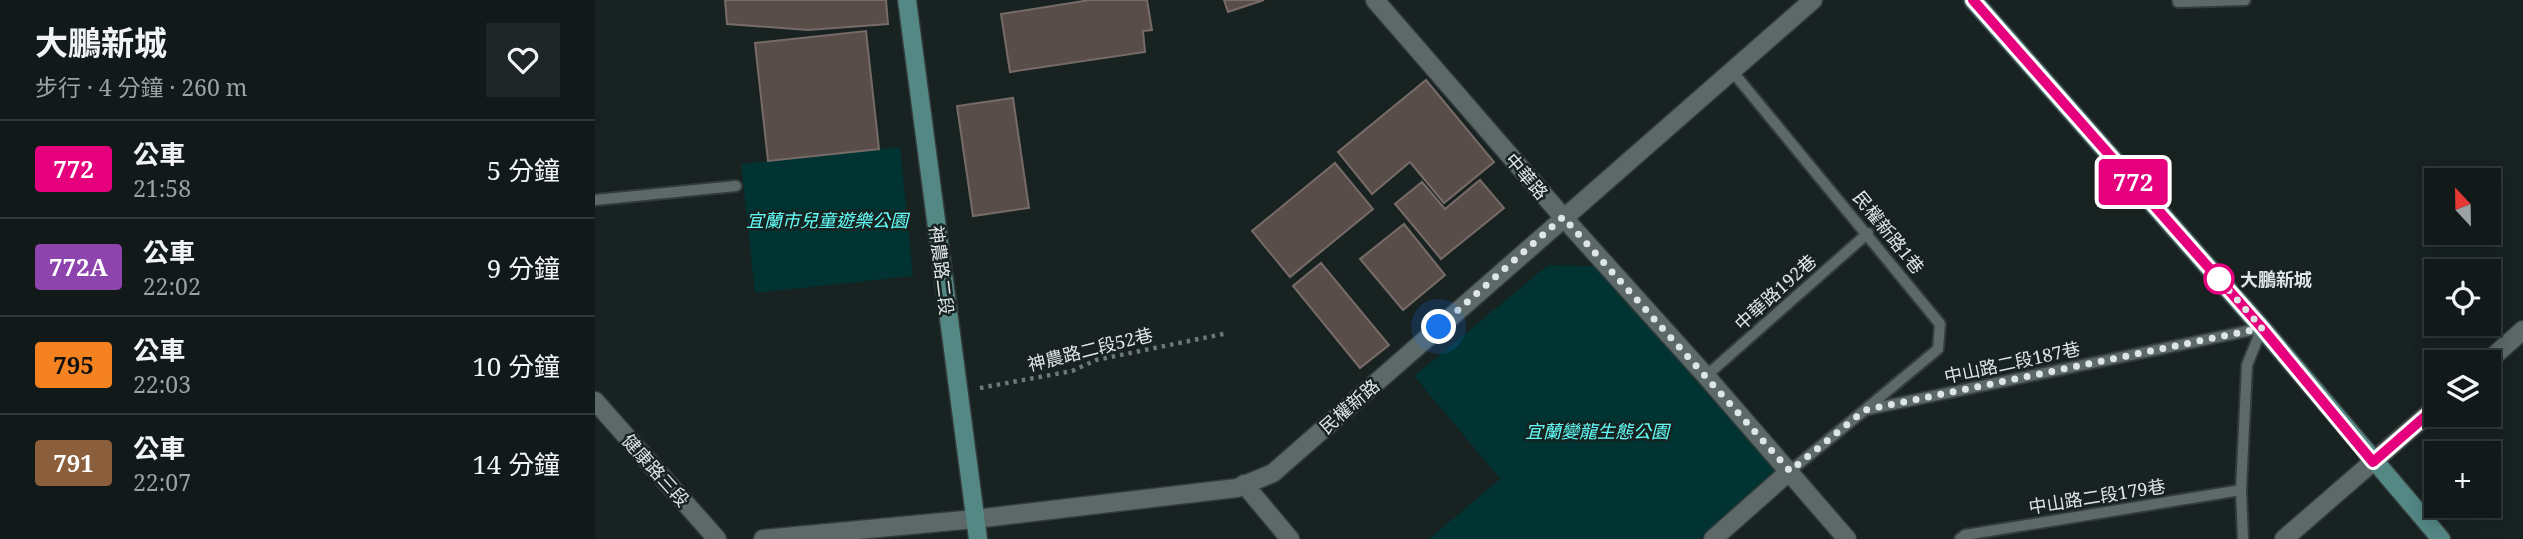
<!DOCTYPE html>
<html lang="zh-TW">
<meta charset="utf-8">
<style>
:root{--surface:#111a19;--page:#1e2726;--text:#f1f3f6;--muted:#9ca1a2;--line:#303838}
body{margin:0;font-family:"Noto Serif","Noto Sans TC",serif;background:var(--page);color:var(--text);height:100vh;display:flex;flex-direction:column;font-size:26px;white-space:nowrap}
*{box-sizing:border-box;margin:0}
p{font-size:23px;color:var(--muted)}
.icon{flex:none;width:38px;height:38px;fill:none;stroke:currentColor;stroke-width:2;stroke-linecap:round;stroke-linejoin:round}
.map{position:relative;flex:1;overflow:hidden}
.panel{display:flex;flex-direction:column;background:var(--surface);width:595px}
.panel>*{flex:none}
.badge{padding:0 14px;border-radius:5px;font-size:24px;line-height:46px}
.needle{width:46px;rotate:338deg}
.controls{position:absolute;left:1829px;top:168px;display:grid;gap:14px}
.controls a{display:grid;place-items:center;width:77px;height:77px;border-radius:0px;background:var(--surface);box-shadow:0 4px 18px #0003,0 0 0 2px var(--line);font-size:35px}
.you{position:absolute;width:35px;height:35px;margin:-18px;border:5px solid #fff;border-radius:50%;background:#1a73e8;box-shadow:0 0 0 10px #1a73e833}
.map>.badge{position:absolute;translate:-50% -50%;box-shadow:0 0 0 4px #fff}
.round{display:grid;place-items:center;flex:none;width:74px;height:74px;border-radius:0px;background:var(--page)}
.head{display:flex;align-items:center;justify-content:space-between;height:119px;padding:0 35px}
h1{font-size:33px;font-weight:700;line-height:52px}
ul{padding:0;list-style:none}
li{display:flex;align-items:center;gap:21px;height:98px;padding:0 35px;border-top:2px solid var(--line)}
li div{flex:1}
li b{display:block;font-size:26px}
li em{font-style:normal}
li .badge{min-width:77px;font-weight:700;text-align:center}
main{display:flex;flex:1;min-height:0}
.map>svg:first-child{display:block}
.green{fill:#003331}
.building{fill:#584d49;stroke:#776b68;stroke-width:2}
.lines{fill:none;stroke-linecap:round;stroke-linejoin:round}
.lane-casing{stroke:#333b3b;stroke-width:14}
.street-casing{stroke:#333b3b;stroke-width:21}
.secondary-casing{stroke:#333b3b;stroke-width:21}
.path{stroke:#6d7776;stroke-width:4.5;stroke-dasharray:3.5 5;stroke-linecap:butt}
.lane{stroke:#5c6968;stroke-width:10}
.street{stroke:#5c6968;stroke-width:18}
.secondary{stroke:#548885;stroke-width:18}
.line-casing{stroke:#fff;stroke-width:16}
.line{stroke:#e6007e;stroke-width:10}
.walk{stroke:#dee6e5;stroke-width:7;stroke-dasharray:0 12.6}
.stop-dot{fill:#fff;stroke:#e6007e;stroke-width:3.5}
.labels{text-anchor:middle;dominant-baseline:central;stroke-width:5;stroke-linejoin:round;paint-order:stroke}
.street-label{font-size:18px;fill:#dee6e5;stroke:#172221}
.park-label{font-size:18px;font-style:italic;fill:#62fff9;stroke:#172221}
.stop-label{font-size:18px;font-weight:bold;fill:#dee6e5;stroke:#172221;text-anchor:start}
</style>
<main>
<section class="panel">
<div class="head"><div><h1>大鵬新城</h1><p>步行 · 4 分鐘 · 260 m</p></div><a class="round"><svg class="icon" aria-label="heart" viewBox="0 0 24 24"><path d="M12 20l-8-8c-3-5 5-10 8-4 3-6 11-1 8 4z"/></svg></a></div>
<ul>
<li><span class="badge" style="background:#e6007e;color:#fff">772</span><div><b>公車</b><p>21:58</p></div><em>5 分鐘</em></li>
<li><span class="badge" style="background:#8e44ad;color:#fff">772A</span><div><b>公車</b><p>22:02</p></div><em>9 分鐘</em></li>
<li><span class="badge" style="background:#f58220;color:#111">795</span><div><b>公車</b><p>22:03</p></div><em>10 分鐘</em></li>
<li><span class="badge" style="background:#8b5e3c;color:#fff">791</span><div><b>公車</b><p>22:07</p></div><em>14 分鐘</em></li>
</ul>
</section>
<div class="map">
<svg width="1928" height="539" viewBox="0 0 1928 539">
<rect width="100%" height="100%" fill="#172221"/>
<g class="green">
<polygon points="305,147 318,276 160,293 146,164"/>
<polygon points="953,265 1000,266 1184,472 1105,539 834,539 905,479 819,376"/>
</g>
<g class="building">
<polygon points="130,0 291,0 293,24 213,30 132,24"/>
<polygon points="495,0 552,0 557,30 548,31 550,52 415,72 406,14"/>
<polygon points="629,0 669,0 633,12"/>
<polygon points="271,31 284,149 173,161 160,43"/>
<polygon points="831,80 899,162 849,203 815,162 777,194 743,152"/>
<polygon points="418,98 434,208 378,216 362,106"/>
<polygon points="740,163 778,209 695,277 657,231"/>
<polygon points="885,180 909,208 846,259 800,204 827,182 850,209"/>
<polygon points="809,224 850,275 808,310 765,259"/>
<polygon points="726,263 794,345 765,368 698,286"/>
</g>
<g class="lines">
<defs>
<g id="lane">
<polyline points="1583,0 1583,2 1650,0"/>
<polyline points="1137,71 1345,324 1343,349 1272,408"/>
<polyline points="0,200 141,186"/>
<polyline points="1111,376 1273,233"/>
<polyline points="1195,471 1270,410 1667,328"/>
<polyline points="1365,539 1370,535 1646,490"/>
<polyline points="1648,539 1646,490 1652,365 1667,328"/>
</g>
<g id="street">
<polyline points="780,0 968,217 1111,376 1252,539"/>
<polyline points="1892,362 1928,330"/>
<polyline points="0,401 122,539"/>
<polyline points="649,484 695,539"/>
<polyline points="168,539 380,519 642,488 678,473 1218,0"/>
<polyline points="1118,539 1195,471"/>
<polyline points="1689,539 1841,407"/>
</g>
<g id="secondary">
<polyline points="312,0 383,539"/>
<polyline points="1378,0 1667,328 1846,539"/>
</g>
</defs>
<use href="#lane" class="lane-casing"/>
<use href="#street" class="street-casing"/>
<use href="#secondary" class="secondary-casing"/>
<polyline class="path" points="385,388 477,371 501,360 633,333"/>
<use href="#lane" class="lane"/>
<use href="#street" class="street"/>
<use href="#secondary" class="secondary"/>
</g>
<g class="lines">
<defs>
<polyline id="line" points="1378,0 1667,328 1778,462 1841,407"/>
</defs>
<use href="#line" class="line-casing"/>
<use href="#line" class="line"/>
<polyline class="walk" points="844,327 968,217 1195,471 1270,410 1667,328 1624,279"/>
</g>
<circle class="stop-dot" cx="1624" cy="279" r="14"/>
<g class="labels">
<g class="street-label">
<text transform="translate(932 176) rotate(49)">中華路</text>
<text transform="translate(1294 232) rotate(51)">民權新路1巷</text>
<text transform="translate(347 270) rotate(83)">神農路二段</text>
<text transform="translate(1180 292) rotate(-42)">中華路192巷</text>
<text transform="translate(495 349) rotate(-14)">神農路二段52巷</text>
<text transform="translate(1417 362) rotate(-12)">中山路二段187巷</text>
<text transform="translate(754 406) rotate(-41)">民權新路</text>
<text transform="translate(61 470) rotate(48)">健康路三段</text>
<text transform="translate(1502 496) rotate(-9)">中山路二段179巷</text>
</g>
<g class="park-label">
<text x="232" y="220">宜蘭市兒童遊樂公園</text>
<text x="1002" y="431">宜蘭變龍生態公園</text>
</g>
<g class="stop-label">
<text x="1645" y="279">大鵬新城</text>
</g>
</g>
</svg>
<div class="controls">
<a><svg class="needle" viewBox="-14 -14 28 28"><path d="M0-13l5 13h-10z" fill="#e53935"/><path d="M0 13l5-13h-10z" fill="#9ca1a2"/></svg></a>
<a><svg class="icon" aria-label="locate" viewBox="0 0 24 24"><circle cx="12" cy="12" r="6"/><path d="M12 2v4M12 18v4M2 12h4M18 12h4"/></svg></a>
<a><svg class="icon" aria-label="layers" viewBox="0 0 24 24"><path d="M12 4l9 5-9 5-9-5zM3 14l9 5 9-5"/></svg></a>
<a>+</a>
</div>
<div class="you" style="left:844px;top:327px"></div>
<b class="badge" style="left:1538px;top:182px;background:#e6007e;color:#fff">772</b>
</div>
</main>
